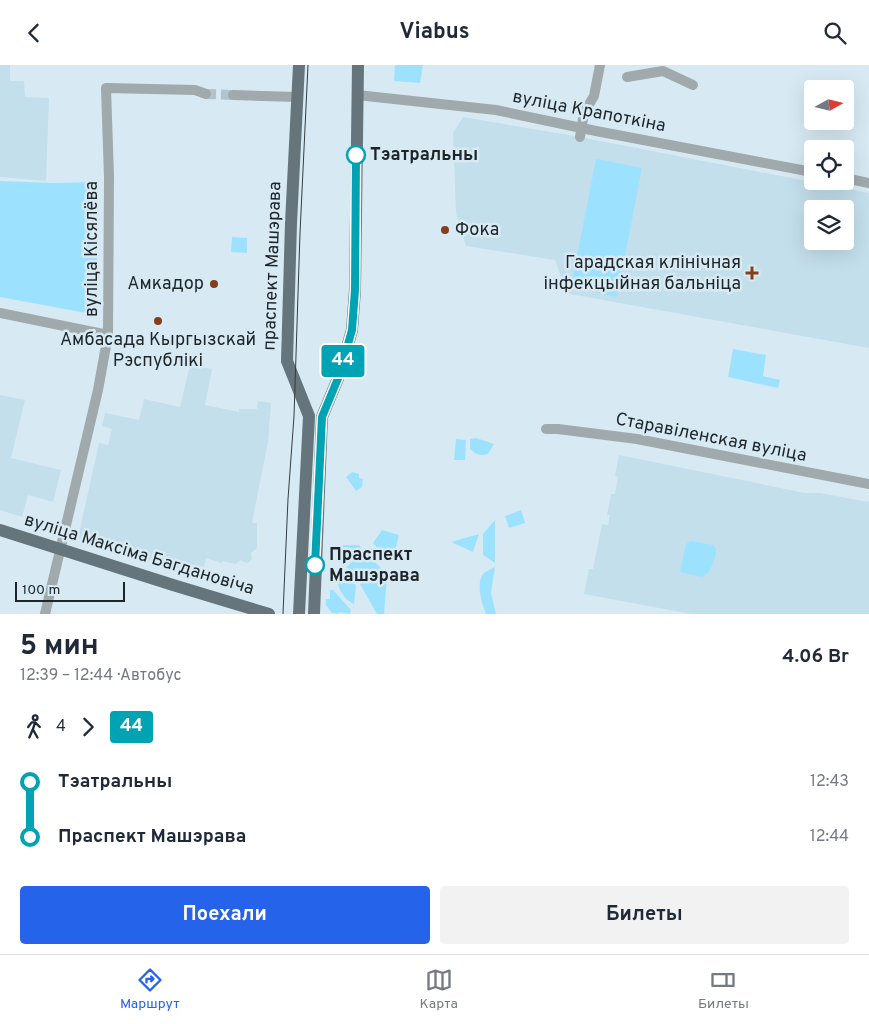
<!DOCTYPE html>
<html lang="ru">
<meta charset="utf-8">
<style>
:root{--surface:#fff;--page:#f2f2f3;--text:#1f2937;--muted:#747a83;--line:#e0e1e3;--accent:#2563eb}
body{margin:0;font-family:Overpass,sans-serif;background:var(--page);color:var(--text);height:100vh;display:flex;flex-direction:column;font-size:19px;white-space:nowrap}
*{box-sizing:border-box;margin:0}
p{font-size:16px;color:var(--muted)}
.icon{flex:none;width:28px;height:28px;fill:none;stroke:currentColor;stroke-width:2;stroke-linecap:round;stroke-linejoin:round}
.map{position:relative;height:549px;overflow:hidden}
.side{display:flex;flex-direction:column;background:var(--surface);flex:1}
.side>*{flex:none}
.badge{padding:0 10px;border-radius:4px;font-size:18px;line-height:32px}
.needle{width:32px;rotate:82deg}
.tools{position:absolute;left:804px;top:15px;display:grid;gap:10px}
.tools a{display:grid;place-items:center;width:50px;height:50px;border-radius:5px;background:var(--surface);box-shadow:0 5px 20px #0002;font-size:25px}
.scale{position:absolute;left:15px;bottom:12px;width:110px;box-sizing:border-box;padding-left:5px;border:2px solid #1e2529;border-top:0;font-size:14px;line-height:18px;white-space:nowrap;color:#1e2529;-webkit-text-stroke:4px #d7eaf3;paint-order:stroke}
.map>.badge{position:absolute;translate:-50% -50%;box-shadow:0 0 0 2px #fff}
.legs{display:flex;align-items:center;gap:8px;height:55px;padding:0 20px;font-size:16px}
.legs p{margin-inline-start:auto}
.summary{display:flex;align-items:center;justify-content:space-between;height:85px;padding:0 20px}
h1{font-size:28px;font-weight:700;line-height:38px}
.action{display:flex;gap:10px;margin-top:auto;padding:10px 20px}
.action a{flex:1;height:58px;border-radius:5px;background:var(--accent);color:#fff;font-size:20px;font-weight:700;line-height:58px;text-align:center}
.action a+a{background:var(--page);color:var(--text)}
ul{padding:0 20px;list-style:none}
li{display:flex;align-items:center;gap:18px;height:55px;font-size:19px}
li i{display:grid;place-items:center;width:8px;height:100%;margin:0 6px;background:currentColor}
li i::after{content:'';width:12px;height:12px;margin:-6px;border:4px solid;border-radius:50%;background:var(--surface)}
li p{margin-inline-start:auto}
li:first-child i{background:linear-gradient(#0000 50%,currentColor 0)}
li:last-child i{background:linear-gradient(currentColor 50%,#0000 0)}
header{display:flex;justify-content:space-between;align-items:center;height:65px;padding:0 20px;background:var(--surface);font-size:22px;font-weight:700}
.tabs{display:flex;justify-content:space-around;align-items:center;height:70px;border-top:1px solid var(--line);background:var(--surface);font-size:14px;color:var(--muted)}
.tabs a{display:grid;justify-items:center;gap:2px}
.tabs .active{color:var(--accent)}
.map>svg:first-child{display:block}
.built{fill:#c3dfeb;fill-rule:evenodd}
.green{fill:#9ce2ff}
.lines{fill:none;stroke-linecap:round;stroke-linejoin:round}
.minor-tunnel{stroke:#b2c3cb;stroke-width:10;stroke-dasharray:10 5;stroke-linecap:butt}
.minor{stroke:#a0a9ac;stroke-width:10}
.major{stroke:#66757b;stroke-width:12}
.tram{stroke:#343d41;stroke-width:1}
.line-1-casing{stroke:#fff;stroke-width:11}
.line-1{stroke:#00a3b4;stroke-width:8}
.stop-1-dot{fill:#fff;stroke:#00a3b4;stroke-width:2.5}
.poi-dot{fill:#853e1a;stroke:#d7eaf3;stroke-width:2}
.labels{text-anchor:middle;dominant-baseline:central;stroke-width:5;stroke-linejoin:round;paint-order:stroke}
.street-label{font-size:18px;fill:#1e2529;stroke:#d7eaf3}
.stop-label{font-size:18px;font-weight:bold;fill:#1e2529;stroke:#d7eaf3;text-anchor:start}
.poi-label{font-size:18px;fill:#1e2529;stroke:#d7eaf3;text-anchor:end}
</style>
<header><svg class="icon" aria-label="back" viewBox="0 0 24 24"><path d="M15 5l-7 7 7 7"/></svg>Viabus<svg class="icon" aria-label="search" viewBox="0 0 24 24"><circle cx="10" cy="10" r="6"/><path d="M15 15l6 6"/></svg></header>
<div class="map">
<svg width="869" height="549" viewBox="0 0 869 549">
<rect width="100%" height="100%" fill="#d7eaf3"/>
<g class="built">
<polygon points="0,0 10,0 10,16 24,16 25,32 49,33 46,116 0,112"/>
<path d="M463 52 580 72 869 128V283L570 229 567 228 555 195 466 181 456 148 453 68ZM812 144H845V176H812Z"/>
<polygon points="190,300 212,304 205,340 239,347 239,344 257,344 258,336 271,338 268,377 252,458 257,458 257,483 251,488 252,494 248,498 244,497 241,495 235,499 223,496 222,498 206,493 204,502 200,501 197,511 97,478 78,473 99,378 108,380 112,364 102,361 105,348 139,355 144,334 180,342"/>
<polygon points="0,330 25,335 11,393 61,405 53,437 28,430 22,452 0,445"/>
<polygon points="619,390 805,428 820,428 869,437 869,549 691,549 584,529 589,504 593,504 602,459 608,460 610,450 607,450 611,429 615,429 618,412 615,411"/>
</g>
<g class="green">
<polygon points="395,0 423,0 420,18 394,16"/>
<polygon points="596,94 642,103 617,232 571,222"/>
<polygon points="0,116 53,118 97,117 97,250 0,232"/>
<polygon points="232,172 247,173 247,188 231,187"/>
<polygon points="733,284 766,290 763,311 780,315 778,323 728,312"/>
<path d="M476 373 494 379 488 389C480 391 476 390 470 384V374Z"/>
<polygon points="456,374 466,375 465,395 454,395"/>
<polygon points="352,407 359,409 359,413 363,414 362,422 356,426 346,412"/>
<polygon points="521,445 525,458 509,463 505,451"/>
<polygon points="495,455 495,498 483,490 483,469"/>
<polygon points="382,465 399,470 393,495 384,484 379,485 373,478"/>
<polygon points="479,469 473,487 451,477"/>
<path d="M691 476 713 480 716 484C715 494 712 507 702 512L680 507 686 479Z"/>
<polygon points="340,480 359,480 363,485 345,501 338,492"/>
<polygon points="365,487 383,505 358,518 346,502"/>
<path d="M495 502 491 528 496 549H486C482 538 475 518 484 508 487 506 492 503 495 502Z"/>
<polygon points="384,507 387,510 384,549 377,549 360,519"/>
<path d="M338 516 355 519 356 521 354 539C347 537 337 524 338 516Z"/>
<polygon points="330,525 333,525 351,545 350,549 339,547 338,549 332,548 326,540 326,534 330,534"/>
</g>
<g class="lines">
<polyline class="minor-tunnel" points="206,29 233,30"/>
<g class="minor">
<polyline points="627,12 663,6 693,20"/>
<polyline points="233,30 297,32"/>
<polyline points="357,30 496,45 596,66 812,107"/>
<polyline points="580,72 584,48 594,31 600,0"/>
<polyline points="845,113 869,118"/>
<polyline points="0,248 108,270"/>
<polyline points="546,364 558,364 637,374 869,419"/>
<polyline points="45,549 98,325 108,270 109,112 106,23 195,25 206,29"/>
</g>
<g class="major">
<polyline points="0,465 173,520 269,549"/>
<polyline points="299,549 309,351 287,296 291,158 299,0"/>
<polyline points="314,549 322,352 339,311 352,265 355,225 358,0"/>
</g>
<polyline class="tram" points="283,549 288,434 294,351 300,168 308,0"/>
</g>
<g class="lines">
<defs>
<polyline id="line-1" points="315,500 322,352 339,311 352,265 355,225 356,90"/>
</defs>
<use href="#line-1" class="line-1-casing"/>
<use href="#line-1" class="line-1"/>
</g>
<g class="stop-1-dot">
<circle cx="356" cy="90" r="9"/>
<circle cx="315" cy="500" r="9"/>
</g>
<g class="poi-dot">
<circle cx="445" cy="165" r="5"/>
<path d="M749.5 200.5h5v5h5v5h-5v5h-5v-5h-5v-5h5z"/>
<circle cx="214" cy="219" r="5"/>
<circle cx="158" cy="256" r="5"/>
</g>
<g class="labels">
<g class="street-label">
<text transform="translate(589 47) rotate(11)">вуліца Крапоткіна</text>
<text transform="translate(92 184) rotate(-90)">вуліца Кісялёва</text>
<text transform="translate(273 201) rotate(-88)">праспект Машэрава</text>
<text transform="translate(711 373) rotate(11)">Старавіленская вуліца</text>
<text transform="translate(139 490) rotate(17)">вуліца Максіма Багдановіча</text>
</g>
<g class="stop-label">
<text x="370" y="90">Тэатральны</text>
<text x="329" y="490">Праспект<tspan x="329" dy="21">Машэрава</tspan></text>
</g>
<g class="poi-label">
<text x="455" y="165" text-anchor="start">Фока</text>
<text x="741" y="198">Гарадская клінічная<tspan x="741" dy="21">інфекцыйная бальніца</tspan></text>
<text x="204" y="219">Амкадор</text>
<text x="158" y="275" text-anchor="middle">Амбасада Кыргызскай<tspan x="158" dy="21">Рэспублікі</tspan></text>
</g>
</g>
</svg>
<div class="tools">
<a><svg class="needle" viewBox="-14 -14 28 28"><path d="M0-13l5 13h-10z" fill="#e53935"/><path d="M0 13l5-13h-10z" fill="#747a83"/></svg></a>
<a><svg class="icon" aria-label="locate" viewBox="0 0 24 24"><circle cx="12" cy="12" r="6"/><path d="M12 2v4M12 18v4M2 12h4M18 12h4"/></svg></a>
<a><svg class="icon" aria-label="layers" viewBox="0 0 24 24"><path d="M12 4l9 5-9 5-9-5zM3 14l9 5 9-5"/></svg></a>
</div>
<div class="scale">100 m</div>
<b class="badge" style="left:343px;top:296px;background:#00a3b4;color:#fff">44</b>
</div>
<section class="side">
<div class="summary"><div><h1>5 мин</h1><p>12:39 – 12:44 · Автобус</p></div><b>4.06 Br</b></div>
<div class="legs"><svg class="icon" aria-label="walk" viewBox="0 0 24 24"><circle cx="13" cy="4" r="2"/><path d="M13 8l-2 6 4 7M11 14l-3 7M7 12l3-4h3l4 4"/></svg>4<svg class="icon" aria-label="forward" viewBox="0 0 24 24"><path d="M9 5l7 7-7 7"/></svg><b class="badge" style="background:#00a3b4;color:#fff">44</b></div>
<ul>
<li><i style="color:#00a3b4"></i><b>Тэатральны</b><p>12:43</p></li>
<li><i style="color:#00a3b4"></i><b>Праспект Машэрава</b><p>12:44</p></li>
</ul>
<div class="action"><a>Поехали</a><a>Билеты</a></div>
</section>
<nav class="tabs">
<a class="active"><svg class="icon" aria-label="directions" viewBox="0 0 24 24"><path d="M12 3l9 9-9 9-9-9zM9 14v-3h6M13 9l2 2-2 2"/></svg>Маршрут</a>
<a><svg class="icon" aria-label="map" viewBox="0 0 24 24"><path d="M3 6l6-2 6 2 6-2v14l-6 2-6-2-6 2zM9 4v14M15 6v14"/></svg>Карта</a>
<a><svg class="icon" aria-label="tickets" viewBox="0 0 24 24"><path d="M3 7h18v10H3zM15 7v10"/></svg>Билеты</a>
</nav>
